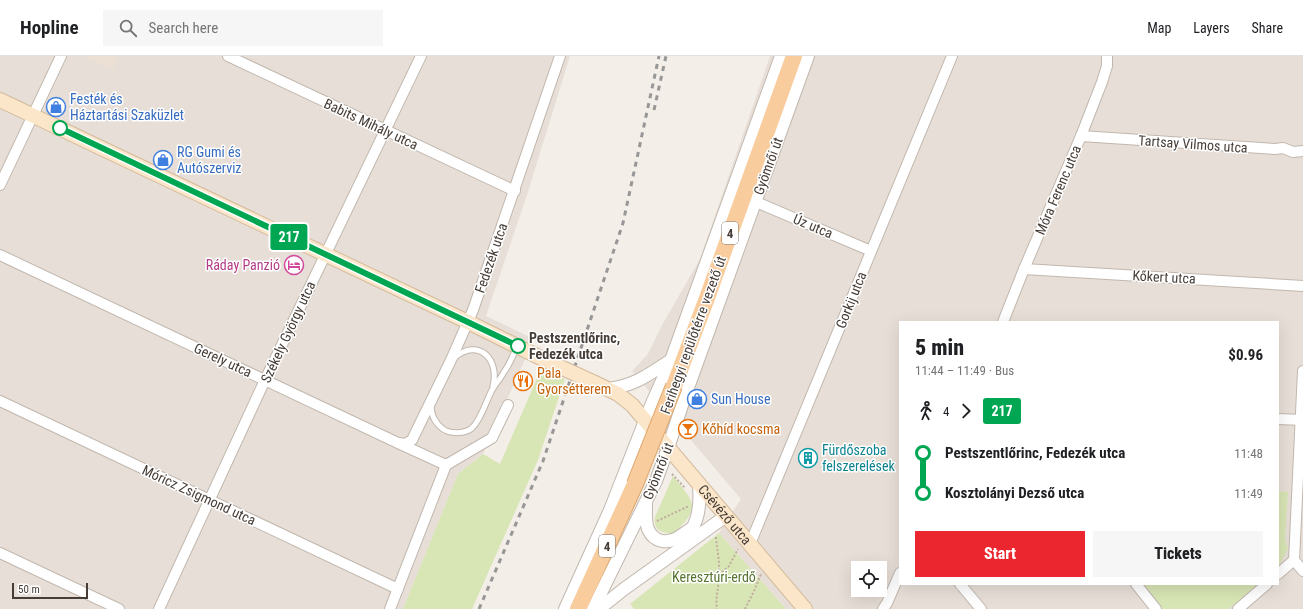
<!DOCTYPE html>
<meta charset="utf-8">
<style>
:root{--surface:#fff;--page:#f6f6f6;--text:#202124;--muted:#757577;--line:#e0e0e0;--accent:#ec262e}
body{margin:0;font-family:"Roboto Condensed",sans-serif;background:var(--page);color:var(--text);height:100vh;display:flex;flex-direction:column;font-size:15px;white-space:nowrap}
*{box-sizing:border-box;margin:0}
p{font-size:13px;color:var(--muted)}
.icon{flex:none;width:22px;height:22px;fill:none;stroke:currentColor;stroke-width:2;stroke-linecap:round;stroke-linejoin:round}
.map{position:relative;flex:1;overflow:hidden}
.sheet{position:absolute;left:899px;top:265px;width:380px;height:264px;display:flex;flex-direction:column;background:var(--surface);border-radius:0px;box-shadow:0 4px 16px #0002}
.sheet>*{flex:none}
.badge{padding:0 8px;border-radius:3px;font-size:14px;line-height:26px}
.tools{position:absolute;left:851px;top:505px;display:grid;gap:8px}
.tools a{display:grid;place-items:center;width:36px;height:36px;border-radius:0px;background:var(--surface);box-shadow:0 4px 16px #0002;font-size:20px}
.scale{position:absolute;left:12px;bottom:10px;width:76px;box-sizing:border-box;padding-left:4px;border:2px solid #463d37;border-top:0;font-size:11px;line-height:14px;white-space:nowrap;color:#463d37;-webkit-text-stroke:3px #fff;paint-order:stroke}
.map>.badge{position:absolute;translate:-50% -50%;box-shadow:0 0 0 2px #fff}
.legs{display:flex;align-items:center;gap:6px;height:44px;padding:0 16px;font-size:13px}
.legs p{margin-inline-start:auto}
.summary{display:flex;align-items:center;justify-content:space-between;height:68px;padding:0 16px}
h1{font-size:22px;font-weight:800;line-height:30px}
.cta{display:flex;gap:8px;margin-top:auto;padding:8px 16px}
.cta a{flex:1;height:46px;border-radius:0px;background:var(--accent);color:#fff;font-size:16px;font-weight:800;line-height:46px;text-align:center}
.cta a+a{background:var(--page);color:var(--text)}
ul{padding:0 16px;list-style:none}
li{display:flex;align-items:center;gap:14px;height:40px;font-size:15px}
li i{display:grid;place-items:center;width:6px;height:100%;margin:0 5px;background:currentColor}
li i::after{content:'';width:10px;height:10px;margin:-5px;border:3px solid;border-radius:50%;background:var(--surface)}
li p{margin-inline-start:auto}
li:first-child i{background:linear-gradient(#0000 50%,currentColor 0)}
li:last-child i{background:linear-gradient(currentColor 50%,#0000 0)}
header{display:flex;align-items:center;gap:24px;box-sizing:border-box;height:56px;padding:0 20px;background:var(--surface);border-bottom:1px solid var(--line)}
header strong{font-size:19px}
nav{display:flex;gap:22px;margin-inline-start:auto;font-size:14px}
.search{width:280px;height:36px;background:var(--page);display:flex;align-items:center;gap:10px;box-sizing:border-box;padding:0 14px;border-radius:0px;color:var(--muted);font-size:15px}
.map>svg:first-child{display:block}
.residential{fill:#e7dfd7;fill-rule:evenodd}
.education{fill:#ebe0d3}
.green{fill:#d8e5b4}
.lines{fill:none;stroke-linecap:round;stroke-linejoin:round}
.service-casing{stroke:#c1b7ae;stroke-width:7}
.minor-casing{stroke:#c1b7ae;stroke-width:12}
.tertiary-casing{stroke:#c1b7ae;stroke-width:14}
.secondary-casing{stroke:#d3ba9d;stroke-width:16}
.primary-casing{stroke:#dca66d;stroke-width:18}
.path{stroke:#bfad9e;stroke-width:2;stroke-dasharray:2 2;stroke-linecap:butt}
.service{stroke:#fff;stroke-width:5}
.minor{stroke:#fff;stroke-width:10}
.tertiary{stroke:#fff;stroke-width:12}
.secondary{stroke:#fbe6ca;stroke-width:14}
.primary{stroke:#f8cc9d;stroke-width:16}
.rail{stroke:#979797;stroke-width:3;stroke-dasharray:5 5;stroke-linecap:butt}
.secondary-bridge-casing{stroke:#d3ba9d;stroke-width:16;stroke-linecap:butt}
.primary-bridge-casing{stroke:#dca66d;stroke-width:18;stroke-linecap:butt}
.secondary-bridge{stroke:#fbe6ca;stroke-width:14}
.primary-bridge{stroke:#f8cc9d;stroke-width:16}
.line-1-casing{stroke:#fff;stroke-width:9}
.line-1{stroke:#00a651;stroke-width:6}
.stop-1-dot{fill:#fff;stroke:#00a651;stroke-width:2}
.labels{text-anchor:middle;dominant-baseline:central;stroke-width:3;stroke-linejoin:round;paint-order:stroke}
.shield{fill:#fff;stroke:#7e7773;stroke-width:1}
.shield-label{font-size:13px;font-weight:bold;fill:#463d37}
.shop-label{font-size:14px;fill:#366cbe;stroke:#fff;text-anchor:start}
.street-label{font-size:14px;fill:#463d37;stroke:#fff}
.hotel-label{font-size:14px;fill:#b23c85;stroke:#fff;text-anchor:end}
.stop-label{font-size:14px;font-weight:bold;fill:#463d37;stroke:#fff;text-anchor:start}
.food-label{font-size:14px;fill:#c56008;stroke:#fff;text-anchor:start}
.culture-label{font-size:14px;fill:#0d838f;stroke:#fff;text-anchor:start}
.park-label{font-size:14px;fill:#56742e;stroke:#fff}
</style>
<header>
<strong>Hopline</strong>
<div class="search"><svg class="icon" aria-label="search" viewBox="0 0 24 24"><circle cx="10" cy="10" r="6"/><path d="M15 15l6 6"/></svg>Search here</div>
<nav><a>Map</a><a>Layers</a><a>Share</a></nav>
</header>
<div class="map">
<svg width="1303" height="553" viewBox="0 0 1303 553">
<rect width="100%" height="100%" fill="#f3eee8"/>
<g class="residential">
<polygon points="0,0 570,0 527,139 486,260 534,283 483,398 458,418 403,553 0,553"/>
<path d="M770 0H1303V553H786L719 477 741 443 632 315 648 298 661 271 700 203ZM900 266H1278V528H900ZM858 512H880V534H858Z"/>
</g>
<polygon class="education" points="84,0 119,0 113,14"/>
<g class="green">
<polygon points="541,313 565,323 538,404 472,553 403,553 458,418 483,398 500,408"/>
<path d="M673 420C694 446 702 451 674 477 662 477 653 475 655 461Z"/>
<polygon points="1278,435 1288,436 1285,482 1288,493 1278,511"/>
<polygon points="719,477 786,553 634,553 630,548"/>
<polygon points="1141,528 1260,528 1228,553 1161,553"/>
</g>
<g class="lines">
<defs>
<g id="service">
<path d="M454 302C478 281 500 303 493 330"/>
<path d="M431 349C431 359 435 367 443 373 450 378 465 378 472 372 481 364 486 345 492 334 496 327 501 322 504 316 510 308 513 299 517 291"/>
</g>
<g id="minor">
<polyline points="228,0 515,135"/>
<polyline points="1081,80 1275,93 1283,92 1293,96 1303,95"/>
<polyline points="0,129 61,0"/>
<polyline points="756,146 871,195"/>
<polyline points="0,199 398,387 446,409"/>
<polyline points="1024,213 1303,230"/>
<polyline points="1003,266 1024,213 1081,80 1102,26 1107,10 1107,0"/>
<polyline points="0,345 398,533"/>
<polyline points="1278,363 1303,364"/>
<polyline points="399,387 405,388 412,384 451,304 473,254 560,0"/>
<polyline points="446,409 492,382 508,349"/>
<polyline points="750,488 952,0"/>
<polyline points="0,497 119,553"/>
<polyline points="1294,504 1303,515"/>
<polyline points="1278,518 1294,504 1303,315"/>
<polyline points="960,528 981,553"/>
<polyline points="1136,528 1156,553"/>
<polyline points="159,553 265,324 421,0"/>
<polyline points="390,553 446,409"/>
<polyline points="883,553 887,547 900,517"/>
<polyline points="1238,553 1267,528"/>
</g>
<g id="tertiary">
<path d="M608 333C636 329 648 319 671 304"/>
<path d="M646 448C646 456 645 465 648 473 654 487 668 488 679 481 684 477 691 474 694 469 700 457 700 442 699 429"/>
<polyline points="565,553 610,454 652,347 670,307 781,0"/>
<polyline points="593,553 656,425 668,392 685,340 808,0"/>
<polyline points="599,553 624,533 726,460"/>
</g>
<g id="secondary">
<polyline points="0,44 468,266 545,304"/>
<path id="s1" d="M595 327 618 338 632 349 805 553"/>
</g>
<g id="primary">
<polyline points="674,330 707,242 794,0"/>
<polyline points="578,553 635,428"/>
</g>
</defs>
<use href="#service" class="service-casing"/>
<use href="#minor" class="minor-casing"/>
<use href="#tertiary" class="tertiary-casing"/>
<use href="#secondary" class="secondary-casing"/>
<use href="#primary" class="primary-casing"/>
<g class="path">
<polyline points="672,418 685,432"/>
<polyline points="657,465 689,450"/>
<path d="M716 481C717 494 720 505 719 519 719 531 715 541 717 553"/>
<polyline points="719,519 729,510 738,493"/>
<polyline points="745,553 755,533 761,518"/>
</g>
<use href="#service" class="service"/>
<use href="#minor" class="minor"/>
<use href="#tertiary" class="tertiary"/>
<use href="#secondary" class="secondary"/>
<use href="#primary" class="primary"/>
<g class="rail">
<polyline points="654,54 666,0"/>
<polyline points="479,553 543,405 623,167 659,0"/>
</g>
<defs>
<polyline id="secondary-bridge" points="545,304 595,327"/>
<polyline id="primary-bridge" points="635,428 674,330"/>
</defs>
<use href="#secondary-bridge" class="secondary-bridge-casing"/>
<use href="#primary-bridge" class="primary-bridge-casing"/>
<use href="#secondary-bridge" class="secondary-bridge"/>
<use href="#primary-bridge" class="primary-bridge"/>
</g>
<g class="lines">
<defs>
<polyline id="line-1" points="60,72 518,290"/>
</defs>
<use href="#line-1" class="line-1-casing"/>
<use href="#line-1" class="line-1"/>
</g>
<defs>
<symbol id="shop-ring" viewBox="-11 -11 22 22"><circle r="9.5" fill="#fff" stroke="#3f7fe0" stroke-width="1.5"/><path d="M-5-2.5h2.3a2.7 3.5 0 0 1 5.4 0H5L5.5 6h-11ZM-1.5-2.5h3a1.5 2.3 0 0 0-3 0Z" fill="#3f7fe0"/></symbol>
<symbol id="hotel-ring" viewBox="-11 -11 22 22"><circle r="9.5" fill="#fff" stroke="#d1479c" stroke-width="1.5"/><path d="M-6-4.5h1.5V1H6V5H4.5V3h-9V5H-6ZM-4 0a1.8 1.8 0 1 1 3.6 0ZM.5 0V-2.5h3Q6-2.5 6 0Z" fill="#d1479c"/></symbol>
<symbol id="restaurant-ring" viewBox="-11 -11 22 22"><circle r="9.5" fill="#fff" stroke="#e8710a" stroke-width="1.5"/><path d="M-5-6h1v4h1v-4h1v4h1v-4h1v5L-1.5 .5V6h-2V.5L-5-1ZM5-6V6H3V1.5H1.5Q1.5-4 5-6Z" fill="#e8710a"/></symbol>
<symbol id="bar-ring" viewBox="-11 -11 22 22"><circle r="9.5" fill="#fff" stroke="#e8710a" stroke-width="1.5"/><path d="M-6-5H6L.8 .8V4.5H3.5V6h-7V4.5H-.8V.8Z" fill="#e8710a"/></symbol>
<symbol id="building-ring" viewBox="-11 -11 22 22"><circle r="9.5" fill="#fff" stroke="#0f9aa8" stroke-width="1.5"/><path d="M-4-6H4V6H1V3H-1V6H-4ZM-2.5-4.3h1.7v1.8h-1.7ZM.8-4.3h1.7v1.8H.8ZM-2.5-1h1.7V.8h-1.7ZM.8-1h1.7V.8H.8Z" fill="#0f9aa8"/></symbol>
</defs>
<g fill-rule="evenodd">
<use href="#shop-ring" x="45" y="40" width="22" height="22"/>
<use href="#shop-ring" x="152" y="93" width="22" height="22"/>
<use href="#hotel-ring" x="283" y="198" width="22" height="22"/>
<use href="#restaurant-ring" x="512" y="314" width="22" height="22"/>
<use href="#shop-ring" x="686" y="332" width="22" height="22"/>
<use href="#bar-ring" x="677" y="362" width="22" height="22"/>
<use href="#building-ring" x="797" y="391" width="22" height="22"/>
</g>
<g class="stop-1-dot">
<circle cx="60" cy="72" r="7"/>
<circle cx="518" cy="290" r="7"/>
</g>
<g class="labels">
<g class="shield">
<rect x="722" y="166" width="16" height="22" rx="3"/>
<rect x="599" y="479" width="16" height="22" rx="3"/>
</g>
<g class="shield-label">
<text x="730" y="177">4</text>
<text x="607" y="490">4</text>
</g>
<g class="shop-label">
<text x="70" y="43">Festék és<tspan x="70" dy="16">Háztartási Szaküzlet</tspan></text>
<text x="177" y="96">RG Gumi és<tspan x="177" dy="16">Autószerviz</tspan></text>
<text x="711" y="343">Sun House</text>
</g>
<g class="street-label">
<text transform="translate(371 68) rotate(25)">Babits Mihály utca</text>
<text transform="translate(1193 88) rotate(4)">Tartsay Vilmos utca</text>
<text transform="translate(768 110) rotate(-70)">Gyömrői út</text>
<text transform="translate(1058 134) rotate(-67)">Móra Ferenc utca</text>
<text transform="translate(813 170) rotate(23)">Úz utca</text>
<text transform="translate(491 202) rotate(-71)">Fedezék utca</text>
<text transform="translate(1164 221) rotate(3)">Kőkert utca</text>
<text transform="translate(851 244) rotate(-68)">Gorkij utca</text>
<text transform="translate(288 276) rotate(-65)">Székely György utca</text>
<text transform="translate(693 279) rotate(-70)">Ferihegyi repülőtérre vezető út</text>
<text transform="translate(223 304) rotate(25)">Gerely utca</text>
<text transform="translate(658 415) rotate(-68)">Gyömrői út</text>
<text transform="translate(199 439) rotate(25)">Móricz Zsigmond utca</text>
<text stroke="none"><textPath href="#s1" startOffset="187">Csévéző utca</textPath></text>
</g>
<g class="hotel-label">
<text x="280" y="209">Ráday Panzió</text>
</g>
<g class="stop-label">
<text x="529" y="282">Pestszentlőrinc,<tspan x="529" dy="16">Fedezék utca</tspan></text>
</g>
<g class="food-label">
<text x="537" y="317">Pala<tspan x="537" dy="16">Gyorsétterem</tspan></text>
<text x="702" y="373">Kőhíd kocsma</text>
</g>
<g class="culture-label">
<text x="822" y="394">Fürdőszoba<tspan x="822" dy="16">felszerelések</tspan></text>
</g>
<g class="park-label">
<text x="714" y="521">Keresztúri-erdő</text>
</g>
</g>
</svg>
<div class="tools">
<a><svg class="icon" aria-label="locate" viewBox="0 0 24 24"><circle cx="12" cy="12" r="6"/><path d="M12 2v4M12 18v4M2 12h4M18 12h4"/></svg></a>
</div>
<div class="scale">50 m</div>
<b class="badge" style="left:289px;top:181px;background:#00a651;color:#fff">217</b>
<section class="sheet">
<div class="summary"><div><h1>5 min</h1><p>11:44 – 11:49 · Bus</p></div><b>$0.96</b></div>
<div class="legs"><svg class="icon" aria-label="walk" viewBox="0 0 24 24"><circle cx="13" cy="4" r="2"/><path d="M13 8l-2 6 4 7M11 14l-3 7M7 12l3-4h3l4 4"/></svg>4<svg class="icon" aria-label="forward" viewBox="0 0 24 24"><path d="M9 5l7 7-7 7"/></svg><b class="badge" style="background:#00a651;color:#fff">217</b></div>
<ul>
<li><i style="color:#00a651"></i><b>Pestszentlőrinc, Fedezék utca</b><p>11:48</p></li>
<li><i style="color:#00a651"></i><b>Kosztolányi Dezső utca</b><p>11:49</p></li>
</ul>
<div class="cta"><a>Start</a><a>Tickets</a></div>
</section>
</div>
